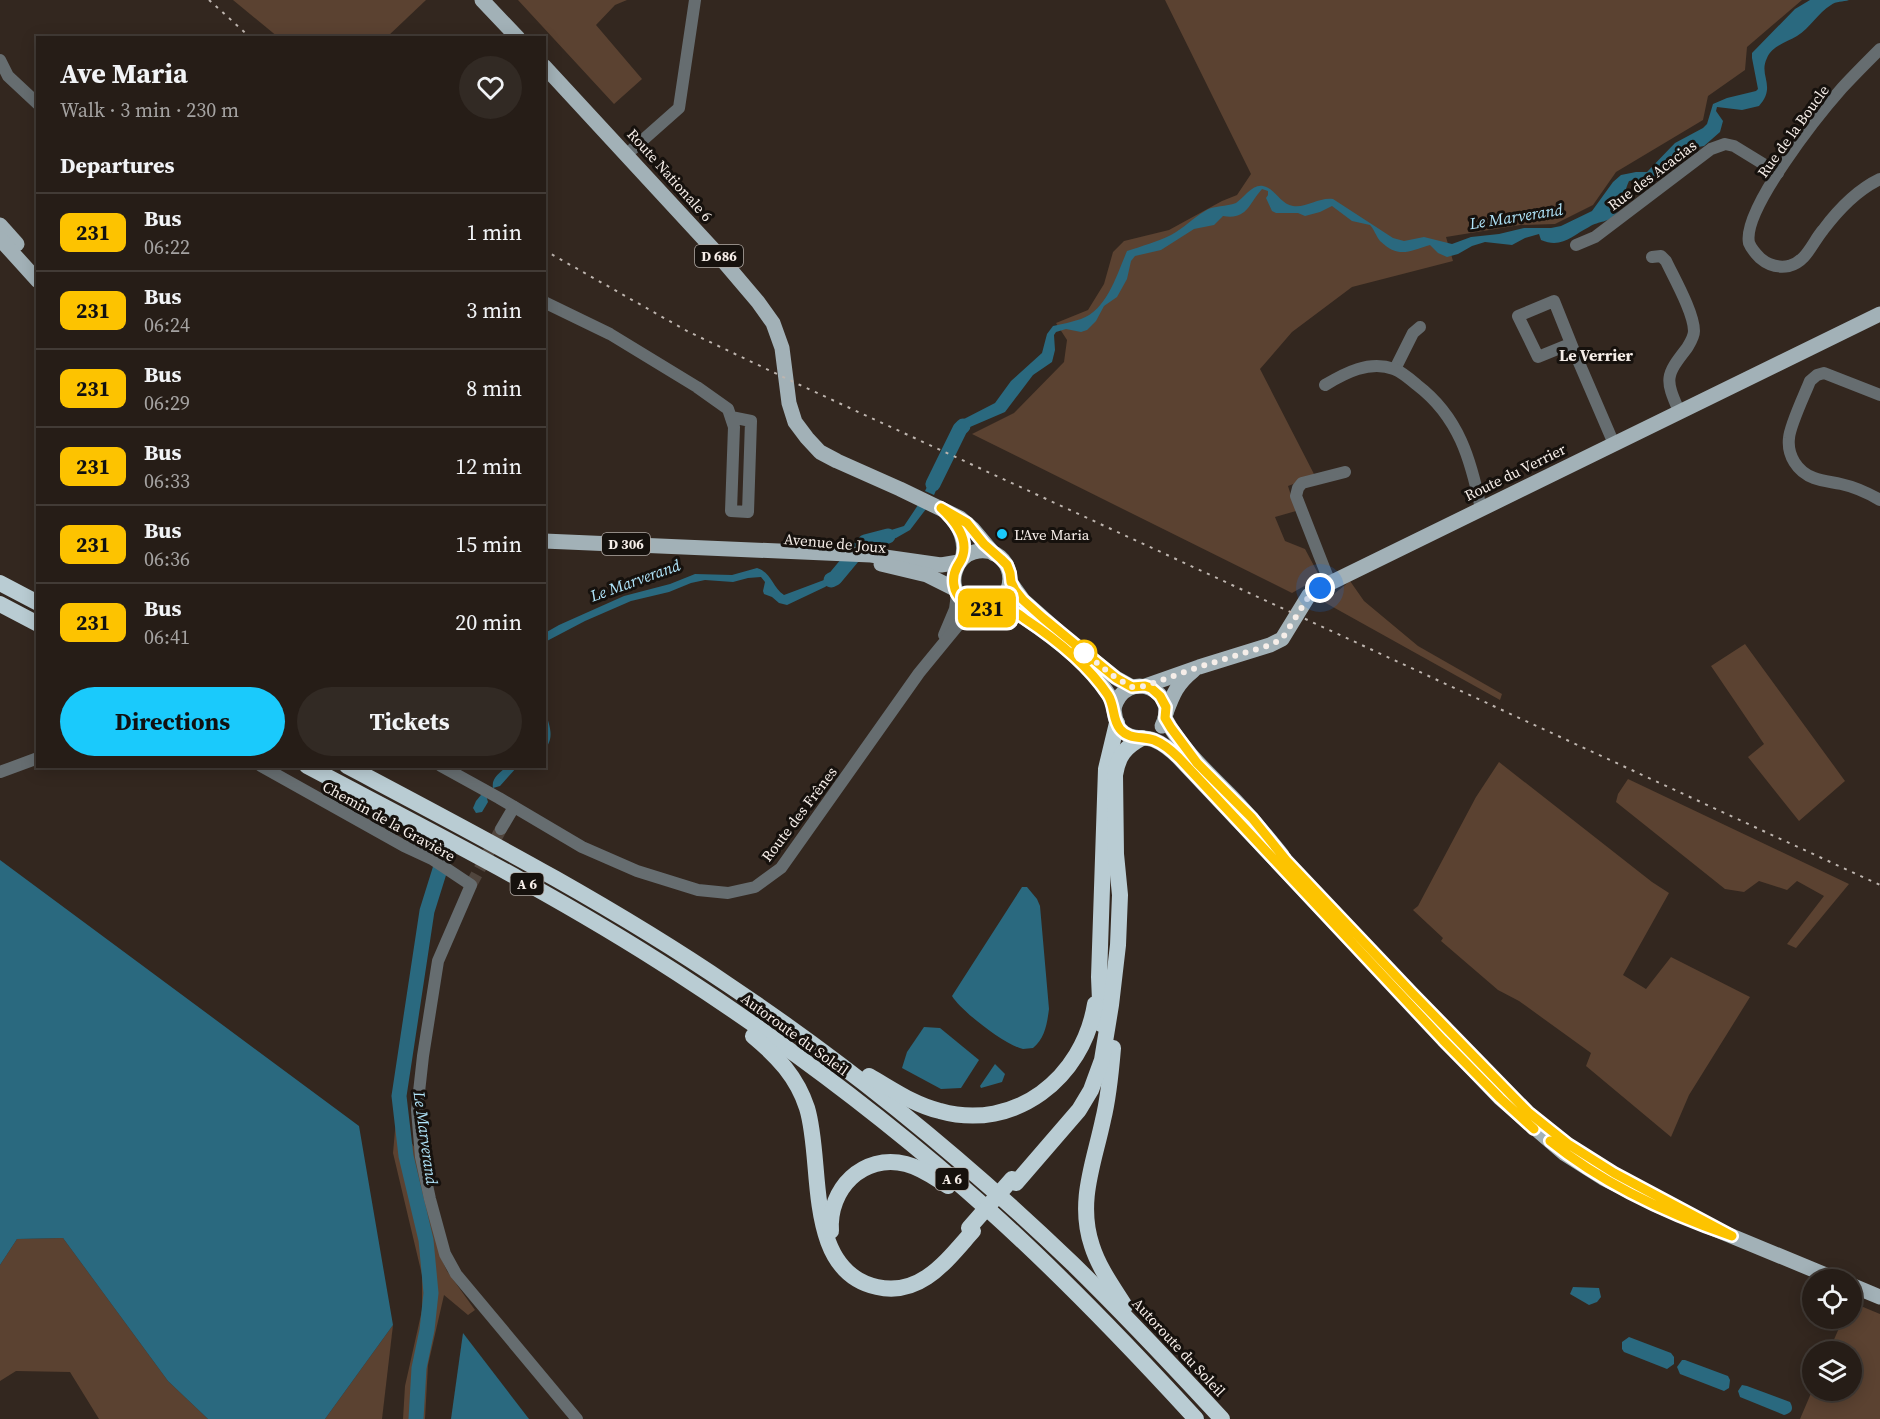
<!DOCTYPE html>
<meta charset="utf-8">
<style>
:root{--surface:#261d17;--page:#322a24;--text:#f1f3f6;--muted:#a4a2a1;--line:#423b36;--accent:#1acafc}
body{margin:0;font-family:"Source Serif 4",serif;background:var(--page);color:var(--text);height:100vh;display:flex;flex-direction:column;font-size:22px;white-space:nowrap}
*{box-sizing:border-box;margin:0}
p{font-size:20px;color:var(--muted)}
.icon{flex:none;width:33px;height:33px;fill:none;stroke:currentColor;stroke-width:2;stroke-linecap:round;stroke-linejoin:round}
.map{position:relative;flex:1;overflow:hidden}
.drawer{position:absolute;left:36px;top:36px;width:510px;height:732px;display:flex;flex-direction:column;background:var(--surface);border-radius:0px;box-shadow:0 3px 15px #0003,0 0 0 2px var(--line)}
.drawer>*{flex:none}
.badge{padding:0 12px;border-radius:9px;font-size:21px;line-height:39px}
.tools{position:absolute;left:1802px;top:1269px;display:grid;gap:12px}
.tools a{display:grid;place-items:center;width:60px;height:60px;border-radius:50%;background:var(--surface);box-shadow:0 3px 15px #0003,0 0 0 2px var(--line);font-size:30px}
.you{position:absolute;width:30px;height:30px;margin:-15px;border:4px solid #fff;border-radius:50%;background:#1a73e8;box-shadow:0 0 0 9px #1a73e833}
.map>.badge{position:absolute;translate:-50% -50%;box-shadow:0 0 0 3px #fff}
h2{padding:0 24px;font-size:22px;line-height:54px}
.round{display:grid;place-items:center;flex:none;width:63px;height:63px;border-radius:32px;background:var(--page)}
.summary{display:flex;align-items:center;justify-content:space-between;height:102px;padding:0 24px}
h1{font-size:28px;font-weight:700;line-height:45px}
.primary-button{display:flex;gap:12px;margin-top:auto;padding:12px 24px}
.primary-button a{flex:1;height:69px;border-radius:36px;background:var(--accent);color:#111;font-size:24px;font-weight:700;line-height:69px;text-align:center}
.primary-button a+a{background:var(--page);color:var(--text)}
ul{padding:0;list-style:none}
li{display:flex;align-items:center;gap:18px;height:78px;padding:0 24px;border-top:2px solid var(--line)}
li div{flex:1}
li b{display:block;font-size:22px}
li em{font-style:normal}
li .badge{min-width:66px;font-weight:700;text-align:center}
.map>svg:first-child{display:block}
.green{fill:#5b4231}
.water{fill:#2a697f}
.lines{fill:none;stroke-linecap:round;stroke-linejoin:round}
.river{stroke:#2a697f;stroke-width:15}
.minor-tunnel{stroke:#50453d;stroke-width:12;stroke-dasharray:12 6;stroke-linecap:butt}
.minor{stroke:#666d70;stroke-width:12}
.major{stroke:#a2b1b7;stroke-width:15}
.highway{stroke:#b9ccd3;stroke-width:16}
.rail{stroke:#beb5af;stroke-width:2;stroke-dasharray:3 6;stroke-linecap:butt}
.highway-bridge{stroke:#b9ccd3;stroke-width:16}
.line-casing{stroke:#fff;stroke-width:14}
.line{stroke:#fdc300;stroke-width:9}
.walk{stroke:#f6eee9;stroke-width:6;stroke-dasharray:0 10.8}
.poi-dot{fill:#1acafc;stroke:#16110d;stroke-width:2}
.stop-dot{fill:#fff;stroke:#fdc300;stroke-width:3}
.labels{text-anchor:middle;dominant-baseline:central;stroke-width:6;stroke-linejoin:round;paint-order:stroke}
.shield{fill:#16110d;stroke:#b3aca7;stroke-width:1.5}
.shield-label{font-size:14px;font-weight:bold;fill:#f6eee9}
.street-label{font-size:15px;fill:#f6eee9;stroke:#16110d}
.poi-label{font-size:15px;fill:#f6eee9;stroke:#16110d;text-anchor:start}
.water-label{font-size:16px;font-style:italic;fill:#b1e6fc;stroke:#16110d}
.neighbourhood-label{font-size:16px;font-weight:bold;fill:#f6eee9;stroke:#16110d}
</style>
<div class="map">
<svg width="1880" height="1419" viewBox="0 0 1880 1419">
<rect width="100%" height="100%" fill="#33271f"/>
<g class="green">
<polygon points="233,0 426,0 387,37 278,37"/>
<polygon points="518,0 627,0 615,5 596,25 642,79 614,104"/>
<polygon points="1165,0 1802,0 1747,47 1745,70 1708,96 1703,120 1616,172 1593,205 1555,224 1520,225 1446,237 1453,261 1352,287 1292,332 1260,369 1315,476 1288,486 1296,511 1275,517 1285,541 1305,549 1320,577 1292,593 972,434 1014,413 1064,362 1067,340 1056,323 1088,310 1104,284 1113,252 1124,241 1169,230 1222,201 1237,195 1251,174"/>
<polygon points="1350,581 1364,601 1418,646 1502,694 1500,700 1324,602"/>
<polygon points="1745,644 1845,781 1799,821 1748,757 1764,744 1711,666"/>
<polygon points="1499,762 1652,882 1669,893 1623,975 1646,989 1671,957 1750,997 1689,1095 1671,1137 1586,1066 1591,1053 1519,1001 1498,990 1441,941 1443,938 1413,910 1418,906 1476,797"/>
<polygon points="1628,779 1849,884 1796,948 1787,944 1824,896 1797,881 1787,890 1759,881 1744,892 1725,889 1616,802 1618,794"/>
<polygon points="396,1119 415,1148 440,1256 447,1271 475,1310 468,1315 444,1295 428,1365 425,1419 403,1419 405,1386 422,1310 422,1275 393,1153"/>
<polygon points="63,1238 168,1381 208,1419 99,1419 70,1372 16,1371 0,1381 0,1265 17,1239"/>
<polygon points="1851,1302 1880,1314 1880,1419 1800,1419 1812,1391 1851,1390 1851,1352 1829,1351 1843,1319 1851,1318"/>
<polygon points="393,1325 382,1419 325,1419"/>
</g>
<g class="water">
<path d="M1810 0H1849C1843 2 1836 1 1831 5 1818 13 1810 28 1797 36 1787 42 1772 46 1767 58 1758 76 1777 86 1759 106L1742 110 1717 107 1716 111 1723 121 1720 132 1704 146 1681 150C1677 166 1660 182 1643 185L1635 180 1629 181C1624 192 1624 202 1617 212 1608 224 1600 220 1589 227 1573 235 1562 249 1541 240L1539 234 1525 238 1512 245 1485 242 1472 246 1458 254 1447 257 1438 253 1430 245C1409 251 1399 259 1380 241 1376 236 1374 229 1370 225L1352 221 1332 206 1320 212 1305 216 1298 213H1276L1272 211 1266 198 1268 195V191L1262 189C1248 205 1247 220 1223 216L1214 225 1194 229 1161 250 1135 256 1131 261 1127 279 1117 297 1104 306 1096 321 1087 330 1081 332 1066 329 1056 332 1054 335 1055 350 1052 362 1033 375 1005 412 970 427 961 434 956 444 948 440 962 420 995 403 1011 381 1042 353 1047 334 1053 326C1062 324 1072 322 1081 319 1107 310 1117 274 1127 251 1142 246 1157 242 1171 235 1184 228 1193 218 1205 211 1214 205 1226 207 1236 203 1244 198 1252 184 1263 186 1275 188 1280 204 1293 206 1307 208 1319 197 1333 199L1393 238 1404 241 1424 237 1452 244 1471 237 1499 234 1524 228H1551L1561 226 1592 211 1613 182 1621 175 1636 172H1647L1675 143 1703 128 1707 124 1713 104 1727 98 1756 91 1758 89 1752 58V53L1795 9Z"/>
<polygon points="937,466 945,470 934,495 925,491"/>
<polygon points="918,505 926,509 910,530 896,538 871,543 869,540 875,535 904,526"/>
<path d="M837 566 852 567V569L825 587 787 605 779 603 772 597 764 594 763 591 765 582 761 577 748 578 733 582 705 580 691 583 669 592 631 601 585 621 545 642V633L559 625 624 596 670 584 695 574 732 575 757 568C772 573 772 587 784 595L832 577 836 571Z"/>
<path d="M545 709C548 724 556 736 545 749Z"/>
<path d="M506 767H517L500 786 493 788C491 778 500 773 506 767Z"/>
<polygon points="481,795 486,795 488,802 482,812 476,813 473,808 476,801"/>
<polygon points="0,860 359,1126 393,1325 325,1419 208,1419 168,1381 63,1238 17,1239 0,1265"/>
<path d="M1022 887H1027L1037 899 1040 906 1049 1009C1047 1024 1045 1038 1033 1048 1030 1048 1026 1049 1023 1049 1005 1045 961 1011 952 996Z"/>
<polygon points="924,1027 940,1028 979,1060 961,1088 941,1089 902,1068 907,1052"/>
<polygon points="995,1064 1005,1074 1002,1082 981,1088 980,1086"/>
<polygon points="1573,1287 1599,1288 1601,1297 1597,1302 1589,1305 1570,1294"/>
<polygon points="463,1333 529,1419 451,1419"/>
<polygon points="1629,1337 1671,1353 1674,1357 1674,1364 1667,1369 1624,1352 1622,1349 1622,1342"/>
<polygon points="1682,1360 1685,1360 1728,1376 1730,1380 1729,1388 1724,1391 1680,1374 1677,1367"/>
<path d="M1742 1385 1747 1386 1790 1402C1794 1409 1792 1413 1784 1415L1740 1397 1738 1391Z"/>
</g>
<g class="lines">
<g class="river">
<polyline points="933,484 960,429 963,426"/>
<polyline points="831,580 835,578 865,542 888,536"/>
<polyline points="416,1419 419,1368 427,1330 431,1293 426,1240 406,1156 399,1096 427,911 442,863"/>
</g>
<polyline class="minor-tunnel" points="471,885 501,829"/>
<g class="minor">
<path d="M1880 49C1867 62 1854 75 1842 88 1819 114 1742 210 1749 243 1751 248 1756 254 1760 258 1768 265 1778 268 1789 266 1807 261 1812 243 1823 230 1838 210 1857 190 1880 179"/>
<polyline points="0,60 8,76 38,104"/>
<polyline points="627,154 679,108 695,0"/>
<polyline points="1576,245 1595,237 1711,149 1725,144 1734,146 1778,173"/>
<path d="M1652 257 1661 256 1666 261C1674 278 1694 313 1694 331 1694 337 1690 343 1687 348 1665 376 1665 379 1679 411"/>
<polyline points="544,302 610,334 697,387 728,409 734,427 731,511 748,512 751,421 731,417"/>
<polyline points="1574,351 1554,301 1518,316 1538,357 1565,346 1574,351 1614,444"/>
<polyline points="1395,369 1413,333 1420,327"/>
<path d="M1325 385C1345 373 1369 360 1394 369 1402 372 1410 379 1417 385 1459 417 1471 460 1481 509"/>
<path d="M1880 395 1824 373 1817 375 1810 381C1805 394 1790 425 1789 438 1787 455 1797 472 1814 478 1822 481 1832 482 1841 484 1855 487 1868 493 1880 500"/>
<polyline points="1330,583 1296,496 1298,488 1302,483 1345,472"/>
<polyline points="944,635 955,609 957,594"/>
<polyline points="261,766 404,846 432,859 471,885 438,961 423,1056 417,1110 421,1157 430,1199 445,1254 456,1274 577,1419"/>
<polyline points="441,766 499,798 582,847 637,871 698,890 728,893 755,887 781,868 919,673 960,623 979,608"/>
<polyline points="0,772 38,758"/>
<polyline points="501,829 514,807"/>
</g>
<g class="major">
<polyline points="482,0 518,38"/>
<polyline points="544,66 713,249 758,302 773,323 782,348 789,403 795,422 807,438 820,452 837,461 900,489 960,518 973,529 994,554"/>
<polyline points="0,225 17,244"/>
<polyline points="0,239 38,281"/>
<path d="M948 514C960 526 967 543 962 559"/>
<polyline points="544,541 871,555 941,565 959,562"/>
<polyline points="881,564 927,575 955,589"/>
<polyline points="1010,582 1023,600 1058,631"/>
<path d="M992 607C1025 588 1008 543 974 552 956 557 948 581 959 596 970 613 984 605 1000 607 1009 608 1017 613 1025 618 1054 638 1094 667 1111 699 1116 709 1113 720 1120 729 1129 740 1142 736 1154 740 1164 744 1172 751 1179 758L1500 1098 1565 1154 1603 1178 1659 1206 1838 1280"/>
<polyline points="1081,650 1116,678 1132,687"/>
<polyline points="1145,686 1199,667 1270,645 1282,639 1309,595 1320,588 1880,314"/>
<path d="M1114 708C1126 667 1181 690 1162 726"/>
<path d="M1166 713C1173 694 1177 684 1193 671"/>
<path d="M1165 718C1181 748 1205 770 1229 794 1248 813 1265 834 1282 855"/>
<polyline points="1851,1285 1880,1297"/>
</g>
<g class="highway">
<polyline points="0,583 38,603"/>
<polyline points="0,604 38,624"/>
<path d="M307 766C432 832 559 896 677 973 788 1045 894 1125 992 1213 1064 1278 1131 1348 1196 1419"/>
<path d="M347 766C477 835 608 903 730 986 852 1068 967 1162 1073 1264 1124 1314 1173 1366 1222 1419"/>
<polyline points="1101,1024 1099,977 1106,769 1117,723"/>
<path d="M753 1036C777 1056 797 1077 807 1108 824 1163 803 1271 877 1287 921 1297 947 1260 973 1231"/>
<path d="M1113 1048C1111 1072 1109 1096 1103 1120 1094 1163 1077 1202 1092 1246 1099 1268 1113 1287 1125 1306"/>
<path d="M869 1076C892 1089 914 1105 940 1111 1015 1132 1083 1078 1095 1004"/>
<path d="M1016 1183 1079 1110 1091 1090 1102 1060 1111 1005 1118 945 1120 895 1116 854 1115 775C1118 756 1125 747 1142 738"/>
<path d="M831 1231C828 1189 863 1153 906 1164 922 1168 935 1178 948 1186"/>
</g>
<g class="rail">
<polyline points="209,0 251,38"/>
<polyline points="544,250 687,331 800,385 1880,885"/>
</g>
<polyline class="highway-bridge" points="969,1228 1012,1179"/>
</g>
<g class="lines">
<defs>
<path id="line" d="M1534 1129 1500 1098 1443 1040 1179 758C1172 751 1164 744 1154 740 1142 736 1129 740 1120 729 1112 719 1115 706 1108 695 1087 664 1057 640 1025 619 1018 613 1010 609 1001 607 987 605 974 612 962 600 953 592 951 578 957 567 959 563 962 560 963 555 968 537 954 520 941 508L967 523 984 544 1001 559 1007 565 1010 573 1011 582 1015 590 1023 600 1043 618 1116 678 1132 687 1145 686 1151 688 1160 696 1166 707 1165 718 1171 728 1197 763 1252 818 1286 860 1412 993 1528 1112 1568 1144 1614 1173 1732 1236C1668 1214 1603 1184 1550 1141"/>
</defs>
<use href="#line" class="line-casing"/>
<use href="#line" class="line"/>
<polyline class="walk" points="1084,653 1082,651 1116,678 1132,687 1145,686 1199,667 1270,645 1282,639 1309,596 1320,588"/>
</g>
<circle class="poi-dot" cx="1002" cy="534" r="6"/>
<circle class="stop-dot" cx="1084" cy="653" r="12"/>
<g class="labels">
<g class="shield">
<rect x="695" y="245" width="48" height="22" rx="4.5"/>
<rect x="602" y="533" width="48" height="22" rx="4.5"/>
<rect x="510.5" y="873" width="33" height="22" rx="4.5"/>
<rect x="935.5" y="1168" width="33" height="22" rx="4.5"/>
</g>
<g class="shield-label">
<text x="719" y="256">D 686</text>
<text x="626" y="544">D 306</text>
<text x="527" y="884">A 6</text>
<text x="952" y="1179">A 6</text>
</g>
<g class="street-label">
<text transform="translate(1793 131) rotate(-54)">Rue de la Boucle</text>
<text transform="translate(670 175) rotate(48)">Route Nationale 6</text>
<text transform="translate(1652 175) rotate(-37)">Rue des Acacias</text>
<text transform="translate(1515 472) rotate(-26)">Route du Verrier</text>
<text transform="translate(835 543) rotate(5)">Avenue de Joux</text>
<text transform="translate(799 814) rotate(-53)">Route des Frênes</text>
<text transform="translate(389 821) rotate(29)">Chemin de la Gravière</text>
<text transform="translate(795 1034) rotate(36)">Autoroute du Soleil</text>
<text transform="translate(1179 1347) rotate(47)">Autoroute du Soleil</text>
</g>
<g class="poi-label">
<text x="1014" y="534">L'Ave Maria</text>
</g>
<g class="water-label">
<text transform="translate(1516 216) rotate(-9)">Le Marverand</text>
<text transform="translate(635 580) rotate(-20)">Le Marverand</text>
<text transform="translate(426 1138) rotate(82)">Le Marverand</text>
</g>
<g class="neighbourhood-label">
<text x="1596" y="355">Le Verrier</text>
</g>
</g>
</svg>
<div class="tools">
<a><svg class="icon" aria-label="locate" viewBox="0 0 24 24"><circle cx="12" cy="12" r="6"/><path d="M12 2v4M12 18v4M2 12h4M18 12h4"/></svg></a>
<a><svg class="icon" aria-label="layers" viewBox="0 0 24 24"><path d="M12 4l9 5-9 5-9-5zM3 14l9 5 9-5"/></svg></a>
</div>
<div class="you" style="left:1320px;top:588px"></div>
<b class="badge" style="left:987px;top:608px;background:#fdc300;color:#111">231</b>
<section class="drawer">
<div class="summary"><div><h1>Ave Maria</h1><p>Walk · 3 min · 230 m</p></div><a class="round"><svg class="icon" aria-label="heart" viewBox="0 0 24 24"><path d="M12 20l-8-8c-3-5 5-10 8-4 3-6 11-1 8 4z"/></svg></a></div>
<h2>Departures</h2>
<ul>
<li><span class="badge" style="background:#fdc300;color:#111">231</span><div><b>Bus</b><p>06:22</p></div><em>1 min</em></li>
<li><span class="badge" style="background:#fdc300;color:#111">231</span><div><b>Bus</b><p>06:24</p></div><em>3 min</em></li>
<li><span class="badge" style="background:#fdc300;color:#111">231</span><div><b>Bus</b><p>06:29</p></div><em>8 min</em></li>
<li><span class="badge" style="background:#fdc300;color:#111">231</span><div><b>Bus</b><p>06:33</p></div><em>12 min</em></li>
<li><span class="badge" style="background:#fdc300;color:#111">231</span><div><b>Bus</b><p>06:36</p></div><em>15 min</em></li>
<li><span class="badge" style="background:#fdc300;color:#111">231</span><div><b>Bus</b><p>06:41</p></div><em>20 min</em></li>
</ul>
<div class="primary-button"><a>Directions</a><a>Tickets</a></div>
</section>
</div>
